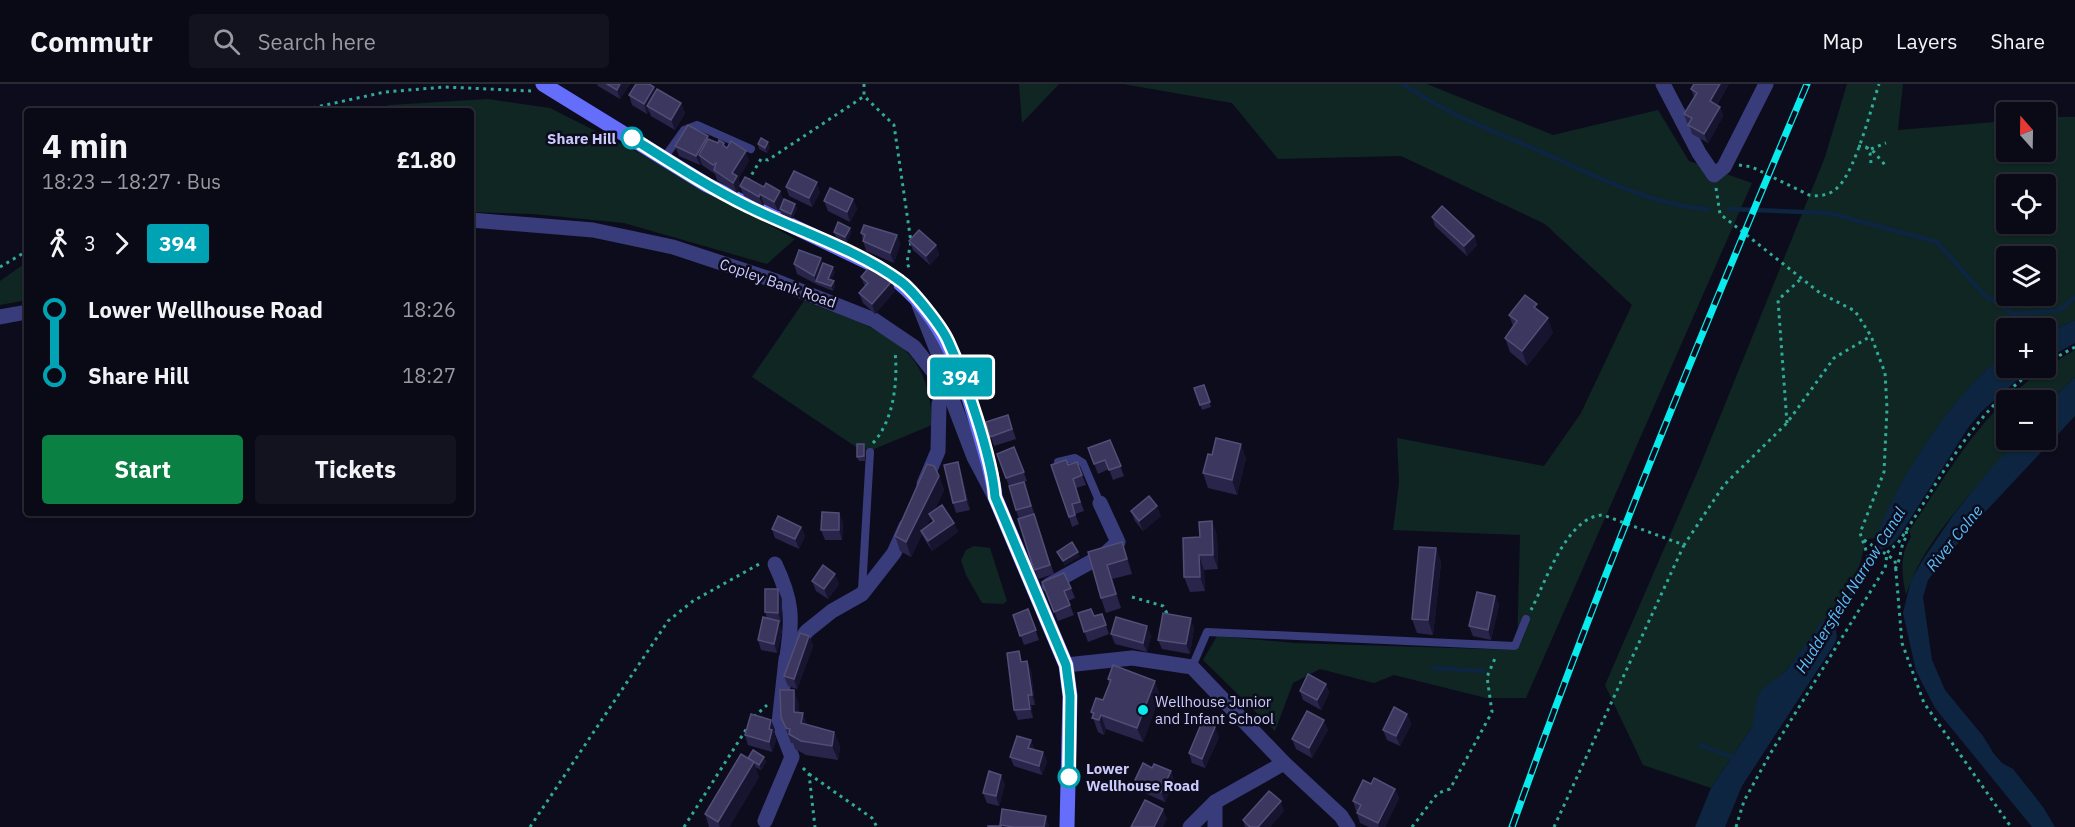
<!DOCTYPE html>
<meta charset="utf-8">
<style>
:root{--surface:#0a0916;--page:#13121f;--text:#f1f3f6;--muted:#999aa1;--line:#2a2a35;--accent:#0b8043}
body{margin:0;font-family:"IBM Plex Sans",sans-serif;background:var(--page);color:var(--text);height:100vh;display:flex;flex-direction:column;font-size:22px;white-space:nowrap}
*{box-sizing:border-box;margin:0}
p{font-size:20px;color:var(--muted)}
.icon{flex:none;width:33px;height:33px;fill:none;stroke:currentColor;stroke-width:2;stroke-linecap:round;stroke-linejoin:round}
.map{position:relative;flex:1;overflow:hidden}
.drawer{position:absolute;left:24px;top:24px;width:450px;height:408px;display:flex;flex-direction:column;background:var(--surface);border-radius:6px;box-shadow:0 2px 4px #0004,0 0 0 2px var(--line)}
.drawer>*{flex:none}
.badge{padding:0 12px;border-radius:4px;font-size:21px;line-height:39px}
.needle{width:39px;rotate:340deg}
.tools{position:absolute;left:1996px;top:18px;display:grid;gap:12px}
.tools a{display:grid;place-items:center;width:60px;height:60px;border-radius:6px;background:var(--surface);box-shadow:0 2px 4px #0004,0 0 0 2px var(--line);font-size:30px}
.map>.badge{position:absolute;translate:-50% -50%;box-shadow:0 0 0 3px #fff}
.legs{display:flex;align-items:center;gap:9px;height:66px;padding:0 18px;font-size:20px}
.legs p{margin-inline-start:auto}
.head{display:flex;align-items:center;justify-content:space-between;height:102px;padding:0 18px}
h1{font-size:33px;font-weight:700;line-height:45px}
.action{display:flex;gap:12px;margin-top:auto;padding:12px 18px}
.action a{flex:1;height:69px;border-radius:6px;background:var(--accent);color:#fff;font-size:24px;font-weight:700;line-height:69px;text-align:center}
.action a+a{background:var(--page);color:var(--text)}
ul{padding:0 18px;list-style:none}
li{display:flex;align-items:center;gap:21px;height:66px;font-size:22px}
li i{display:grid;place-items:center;width:9px;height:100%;margin:0 8px;background:currentColor}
li i::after{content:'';width:15px;height:15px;margin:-8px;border:4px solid;border-radius:50%;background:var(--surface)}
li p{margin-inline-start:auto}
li:first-child i{background:linear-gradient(#0000 50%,currentColor 0)}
li:last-child i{background:linear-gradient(currentColor 50%,#0000 0)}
header{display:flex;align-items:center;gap:36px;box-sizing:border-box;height:84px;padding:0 30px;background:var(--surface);border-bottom:2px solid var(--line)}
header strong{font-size:28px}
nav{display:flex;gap:33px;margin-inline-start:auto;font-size:21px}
.search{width:420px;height:54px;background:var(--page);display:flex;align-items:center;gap:15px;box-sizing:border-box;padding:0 21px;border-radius:6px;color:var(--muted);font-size:22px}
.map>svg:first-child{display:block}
.green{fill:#0f2623;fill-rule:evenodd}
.water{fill:#0d2540}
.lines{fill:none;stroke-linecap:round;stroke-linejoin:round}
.stream{stroke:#0d2540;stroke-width:4.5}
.path{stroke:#31aa97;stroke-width:3;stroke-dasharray:3 4.5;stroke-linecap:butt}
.lane{stroke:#393c7a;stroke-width:8}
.street{stroke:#393c7a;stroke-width:15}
.secondary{stroke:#646efa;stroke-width:15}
.rail-casing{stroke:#08eaeb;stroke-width:7}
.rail{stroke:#0d0c1d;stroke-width:4.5;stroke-dasharray:14;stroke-linecap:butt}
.wall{fill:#29254a;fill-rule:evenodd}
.shaded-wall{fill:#171430}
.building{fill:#3b375e;stroke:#514e77;stroke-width:1.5}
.line-1-casing{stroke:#fff;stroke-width:14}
.line-1{stroke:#00a3b4;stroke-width:9}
.stop-1-dot{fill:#fff;stroke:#00a3b4;stroke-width:3}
.poi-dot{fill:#08eaeb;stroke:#0d0c1d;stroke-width:2}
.labels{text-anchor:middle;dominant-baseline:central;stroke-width:5;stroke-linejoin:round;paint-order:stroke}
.stop-label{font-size:15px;font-weight:bold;fill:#cbcafd;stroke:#0d0c1d;text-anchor:end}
.street-label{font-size:15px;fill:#cbcafd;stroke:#0d0c1d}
.poi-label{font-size:15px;fill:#cbcafd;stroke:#0d0c1d;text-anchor:start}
.water-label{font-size:16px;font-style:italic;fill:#5bbffa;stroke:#0d0c1d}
</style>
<header>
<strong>Commutr</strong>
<div class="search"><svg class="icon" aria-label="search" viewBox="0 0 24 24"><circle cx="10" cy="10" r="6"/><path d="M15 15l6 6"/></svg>Search here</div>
<nav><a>Map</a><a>Layers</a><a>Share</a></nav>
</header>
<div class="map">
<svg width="2075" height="743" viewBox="0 0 2075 743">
<rect width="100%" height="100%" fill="#0d0c1d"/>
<g class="green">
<polygon points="1019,0 1059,0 1022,39"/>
<polygon points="1123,0 1427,0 1553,51 1658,26 1689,77 1752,99 1526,614 1486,614 1394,591 1374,599 1320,585 1293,599 1275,647 1203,576 1217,552 1294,559 1517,566 1520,451 1393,446 1399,399 1397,354 1544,382 1581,329 1632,221 1545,140 1401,72 1278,75 1232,19"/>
<path d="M1847 0H1903L1898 46 2007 37V68H2046V33H2075V236L2046 250V244H2007V270C1962 297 1892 404 1877 454L1867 455C1862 466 1862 479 1856 490 1836 525 1808 556 1785 588L1775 596 1752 643 1711 704 1643 681 1605 601 1700 382 1825 73ZM2007 100H2046V140H2007ZM2007 172H2046V212H2007Z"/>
<polygon points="488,15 550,24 641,70 795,155 767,180 624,139 533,130 471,128 471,27 363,27 390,21"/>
<polygon points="27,178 27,216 0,221 0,197"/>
<path d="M804 217C873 245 931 253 932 341L874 365H859L752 293Z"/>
<path d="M2075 266V293L2046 321V316H2007V356H2019C1981 399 1923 455 1906 511 1902 491 1899 471 1911 453L1909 447C1962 367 1989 314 2075 266Z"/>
<polygon points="974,462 990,464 1007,517 1003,520 982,519 966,491 961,476 966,466"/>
</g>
<g class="water">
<polygon points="2075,236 2075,259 2046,275 2046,250"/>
<path d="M2007 270V284H2031L1981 328 1968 344 1898 454 1891 461 1882 465 1835 540 1837 553 1835 559 1742 702 1725 743H1695L1711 704 1752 643 1757 613 1763 604 1785 588 1822 537 1831 536C1841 521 1874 475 1877 461 1879 456 1878 450 1880 443 1899 394 1962 297 2007 270Z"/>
<polygon points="2075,293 2075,332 1973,441 1928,496 1923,513 1932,576 1945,606 1983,652 1994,670 2002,679 2013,685 2043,723 2055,743 2032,743 1935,624 1916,587 1903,529 1911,496 1924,474 1954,430 1992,383 2019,356 2046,356 2046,321"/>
</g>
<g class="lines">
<g class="stream">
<path d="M1403 0C1443 28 1490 46 1535 65 1589 89 1649 121 1708 125"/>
<polyline points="1729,125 1829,129 1937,158 1983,210 2013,230 2060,226 2075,213"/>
<polyline points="1434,584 1484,587"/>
<polyline points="1700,661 1737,675"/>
</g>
<g class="path">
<polyline points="864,0 864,12 894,41 911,158 907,178 910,187"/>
<polyline points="298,27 385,8 445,3 531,7"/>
<polyline points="1858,62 1866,63 1870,69 1871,79"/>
<polyline points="1866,63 1874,68 1885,81"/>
<polyline points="1871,65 1886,59"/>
<path d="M1739 81 1752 83 1809 111C1820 113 1831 111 1839 102 1856 84 1871 25 1879 0"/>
<polyline points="748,97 761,75 768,76 863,13"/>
<polyline points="1716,104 1720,130 1820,209 1855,227 1871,252 1885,289 1887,324 1884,388 1860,449 1868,472 1877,478"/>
<polyline points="0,183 27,167"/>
<polyline points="2046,279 2075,263"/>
<polyline points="1787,339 1778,216 1803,193"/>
<path d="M873 359C894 336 898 297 895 267"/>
<polyline points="1864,456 1895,476 1902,559 1924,619 2011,743"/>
<path d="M1895 485C1902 474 1899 463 1907 452L1906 447"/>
<polyline points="1132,513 1163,522 1168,531"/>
<path d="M1531 526C1546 497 1567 432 1603 431L1684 461 1724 401 1787 339 1834 274 1871 252"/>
<polyline points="754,633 767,621"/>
<polyline points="803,684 809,690 815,743"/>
<polyline points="809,690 872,734 877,743"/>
<polyline points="530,743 668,537 693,517 761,479"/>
<polyline points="684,743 749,641"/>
<polyline points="1412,743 1438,709 1450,705 1492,628 1487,593 1496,572"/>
<polyline points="1554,743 1684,461"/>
<path d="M1736 743 1744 717 1770 670 1885 484C1889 468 1881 473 1898 459 1940 397 1973 325 2039 284"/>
</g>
<g class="lane">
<polyline points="664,74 684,46 697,41 751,65"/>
<polyline points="1058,378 1075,374 1083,379 1100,419"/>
<polyline points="862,506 870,368"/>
<polyline points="1192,583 1207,548 1515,562 1526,535"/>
</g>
<g class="street">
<polyline points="1663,0 1699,69 1714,91 1724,83 1766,0"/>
<polyline points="471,136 593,146 673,163 773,196 874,236 914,263 940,296"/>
<polyline points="919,221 942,279 940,296 943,308 953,318 974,373 995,413"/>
<polyline points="0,233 27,228"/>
<polyline points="924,400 938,367 939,320 943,308"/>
<path d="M775 480C792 516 793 533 787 572"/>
<polyline points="1049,501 1105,470 1118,458 1100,419"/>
<polyline points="1066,581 1132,574 1192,583 1284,679 1341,732 1348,743"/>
<polyline points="765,737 792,673 779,639 786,575 807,547 832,527 862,510 894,469 906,442"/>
<polyline points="1190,743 1215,718"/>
<polyline points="1215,743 1215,718 1284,679"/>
</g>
<path class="secondary" d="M543 0 707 101 878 183C941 223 960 281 980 350 986 372 993 390 995 413L1066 581 1070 612 1067 743"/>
<defs>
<path id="rail" d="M1512 743C1601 492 1703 245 1807 0"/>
</defs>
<use href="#rail" class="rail-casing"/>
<use href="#rail" class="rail"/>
</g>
<g class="wall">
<polygon points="597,0 630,0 620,15 598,2"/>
<polygon points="1694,0 1729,0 1717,21 1720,23 1723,32 1708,59 1692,50 1689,40 1687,39 1684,30 1694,13 1691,5"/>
<polygon points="656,8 681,19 685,29 675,46 651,32 649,27 647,30 632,21 629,11"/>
<polygon points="709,55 718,59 724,59 725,63 749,77 738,95 741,101 764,103 780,107 783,116 795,120 797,125 792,135 781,130 780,125 782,119 778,127 764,120 763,122 744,112 740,103 737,109 717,96 715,90 702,81 701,78 700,81 679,72 675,62"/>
<polygon points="758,60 770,63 767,69 759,65"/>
<polygon points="786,103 820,108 812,123 789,112"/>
<polygon points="853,115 857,125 850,138 828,127 824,117"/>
<polygon points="1432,133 1474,152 1477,161 1467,172 1435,142"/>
<polygon points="850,144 851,149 847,158 836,153 834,148"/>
<polygon points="861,149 897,151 900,160 894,179 866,167"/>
<polygon points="909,157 936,161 939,171 930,181 913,166"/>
<polygon points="823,179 835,188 831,196 835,202 833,207 818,201 797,190 794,180"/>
<polygon points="861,193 892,197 895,207 875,230 863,219 859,209 865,203"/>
<polygon points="1539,228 1553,249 1527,282 1510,268 1505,254 1513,242 1509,231"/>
<polygon points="1204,301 1211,323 1202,326 1194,304"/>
<polygon points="1008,331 1016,355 994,362 986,338"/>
<polygon points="1110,356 1124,392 1113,396 1109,385 1098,390 1088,364"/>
<polygon points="864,360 866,364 866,377 859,377 857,373"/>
<polygon points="1014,363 1027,397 1024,398 1054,490 1038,495 1016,426 1009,402 997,370"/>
<polygon points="1212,371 1246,374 1237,411 1208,404 1203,389"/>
<polygon points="1077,378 1086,401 1076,404 1084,427 1075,430 1079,440 1072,443 1069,433 1068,381"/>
<polygon points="961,388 970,426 956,429 953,419"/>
<path d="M939 392 944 406 934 427 954 439 958 448 932 467 925 456 922 450 911 473 900 467 895 452ZM931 434 933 439 926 443Z"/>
<polygon points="1131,427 1161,432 1143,447 1135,437"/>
<polygon points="1212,437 1217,452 1218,485 1204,486 1205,507 1190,508 1184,493 1200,453"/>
<polygon points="843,438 842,456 825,456 821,446"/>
<polygon points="801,443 805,452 799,465 775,454 772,445"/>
<polygon points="1436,464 1441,479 1433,551 1417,549 1412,535"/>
<polygon points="1088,468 1127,473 1132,490 1112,495 1121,524 1106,529 1101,514"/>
<polygon points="812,497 839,500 828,515 816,507"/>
<polygon points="1042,498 1071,504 1075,514 1068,517 1074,531 1058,537"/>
<polygon points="1495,512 1499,521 1491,556 1473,552 1469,542"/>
<polygon points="782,515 781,538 779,538 782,547 777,569 761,566 758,556 767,534 765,528"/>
<polygon points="1028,525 1039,556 1024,561 1013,531"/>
<polygon points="1078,529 1094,532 1102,530 1109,550 1088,558"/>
<polygon points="1194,544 1190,570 1162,565 1158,556"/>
<polygon points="1111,550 1151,551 1147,568 1115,560"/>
<polygon points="809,552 813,562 797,605 788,602 784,592"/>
<polygon points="1027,577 1031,587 1035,621 1031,621 1033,634 1018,636 1014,626 1023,578"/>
<polygon points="1108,595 1160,611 1143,658 1106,645 1104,651 1098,648 1091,628 1103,616 1109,600"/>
<polygon points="1326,600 1329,609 1321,626 1303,616 1300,607"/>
<polygon points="799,620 799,629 807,640 834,648 840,663 838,676 806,671 795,665 793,659 791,659 781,633"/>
<polygon points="1407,630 1411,640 1400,662 1387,656 1383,646"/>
<polygon points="771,636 775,646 774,649 776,656 772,668 748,661 745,651"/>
<polygon points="1328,646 1312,674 1296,665 1292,655"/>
<polygon points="1219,653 1205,684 1192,679 1189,669"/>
<polygon points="1031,656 1034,665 1043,668 1047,678 1042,691 1014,682 1010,673"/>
<polygon points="764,673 766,678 761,686 755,683 759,693 729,743 709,743 705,730 748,675"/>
<polygon points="1152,684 1171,687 1174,697 1165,718 1138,706 1135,696"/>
<polygon points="1005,700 999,722 987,719 983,709"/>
<polygon points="1371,700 1395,705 1399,714 1385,743 1369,743 1360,739 1357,729 1358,727 1356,727 1353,717"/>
<polygon points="1284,727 1270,743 1245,743 1243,736"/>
</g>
<g class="shaded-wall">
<polygon points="620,0 630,0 620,15 617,6"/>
<polygon points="1720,0 1729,0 1713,27 1710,17"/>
<polygon points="654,3 658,13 647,22 649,27 647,30 644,20"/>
<polygon points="681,19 685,29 675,46 671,36"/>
<polygon points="1720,23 1723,32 1708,59 1704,50"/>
<polygon points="708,52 711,62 699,71 701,78 700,81 696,72"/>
<polygon points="768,58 770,63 767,69 765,64"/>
<polygon points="746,67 749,77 738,95 741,102 737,109 733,99 732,89"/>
<polygon points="817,98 820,108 812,123 809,114"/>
<polygon points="780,107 783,117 778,127 774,118"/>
<polygon points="760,110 764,120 763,122 759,113"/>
<polygon points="853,115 857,125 850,138 847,128"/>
<polygon points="795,120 797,125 792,135 791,130"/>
<polygon points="850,144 851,149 847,158 845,153"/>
<polygon points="897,151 900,160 894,179 890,169"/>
<polygon points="1474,152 1477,161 1467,172 1464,162"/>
<polygon points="936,161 939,171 930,181 926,172"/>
<polygon points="821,174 825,184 816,197 814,192"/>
<polygon points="833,183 835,188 830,200 828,195"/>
<polygon points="834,197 835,202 833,207 831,202"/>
<polygon points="892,197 895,207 875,230 872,220"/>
<polygon points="1548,234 1553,249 1527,282 1522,267"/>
<polygon points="864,360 866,364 866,377 864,372"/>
<polygon points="1241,360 1246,374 1237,411 1232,396"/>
<polygon points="958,378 961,388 970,426 966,416"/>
<polygon points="939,392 944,406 931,433 929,430 931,434 923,449 921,447 922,450 911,473 906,458"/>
<polygon points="1157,422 1161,432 1143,447 1139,437"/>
<polygon points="839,429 843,438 842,456 839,446"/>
<polygon points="1212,437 1217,452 1218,485 1213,471"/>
<polygon points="954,439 958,448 932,467 928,457"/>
<polygon points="801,443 805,452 799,465 795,455"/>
<polygon points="1122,458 1127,473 1132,490 1127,475"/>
<polygon points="1436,464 1441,479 1433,551 1428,536"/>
<polygon points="1078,468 1080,473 1064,482 1063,477"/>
<polygon points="1199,471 1204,486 1205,507 1200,493"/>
<polygon points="1107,481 1112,495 1121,524 1116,510"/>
<polygon points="835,490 839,500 828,515 824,505"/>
<polygon points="778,505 782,515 781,538 778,529"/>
<polygon points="1495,512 1499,521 1491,556 1488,546"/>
<polygon points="1191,534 1194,544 1190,570 1186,560"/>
<polygon points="779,537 782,547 777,569 774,560"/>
<polygon points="1147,542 1151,551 1147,568 1143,559"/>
<polygon points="809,552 813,562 797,605 794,595"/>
<polygon points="1027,577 1031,587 1035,621 1032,611"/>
<polygon points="1155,597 1160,611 1143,658 1137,644"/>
<polygon points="1326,600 1329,609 1321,626 1317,616"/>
<polygon points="794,606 799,620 799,642 794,628"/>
<polygon points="1028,611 1031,621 1033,634 1030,625"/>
<polygon points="803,629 808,644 801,639"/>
<polygon points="1407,630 1411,640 1400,662 1396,652"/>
<polygon points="1101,631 1106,645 1104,651 1099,636"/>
<polygon points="771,636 775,646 774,649 776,656 772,668 769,658 769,645"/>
<polygon points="1324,636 1328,646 1312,674 1309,664"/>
<polygon points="1215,643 1219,653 1205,684 1202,675"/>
<polygon points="834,648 840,663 838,676 832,662"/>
<polygon points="1031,656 1034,666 1028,664"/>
<polygon points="1043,668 1047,678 1042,691 1039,682"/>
<polygon points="764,673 766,678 761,686 759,681"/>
<polygon points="754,678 759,693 729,743 720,743 718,738"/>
<polygon points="1171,687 1174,697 1165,718 1161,708"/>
<polygon points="1001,691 1005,700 999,722 996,712"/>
<polygon points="1395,705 1399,714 1385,743 1379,743 1378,739"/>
<polygon points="1281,717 1284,727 1270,743 1258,743"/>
<polygon points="1163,725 1167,735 1163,743 1154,743"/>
<polygon points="1046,732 1049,742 1049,743 1044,743"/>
</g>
<g class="building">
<polygon points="607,0 620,0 617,6"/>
<polygon points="636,0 649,0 654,3 644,20 629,11"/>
<polygon points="1694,0 1720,0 1710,17 1720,23 1704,50 1688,41 1692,34 1684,30 1697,9 1691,5"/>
<polygon points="657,5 681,19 671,36 647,22"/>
<polygon points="688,41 708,52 696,72 675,62"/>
<polygon points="761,54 768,58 765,64 758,60"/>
<polygon points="708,55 718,59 719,56 724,59 723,61 727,64 731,57 746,67 732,89 737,92 733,99 714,86 716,79 713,81 699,71"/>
<polygon points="794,87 817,98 809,114 786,103"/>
<polygon points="745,93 764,103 766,99 780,107 774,118 760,110 759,113 740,102"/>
<polygon points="830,104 853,115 847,128 824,117"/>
<polygon points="784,115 795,120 791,130 780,125"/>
<polygon points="1442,122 1474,152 1464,162 1432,133"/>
<polygon points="838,138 850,144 845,153 834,148"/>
<polygon points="864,141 897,151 890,169 863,157 865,151 861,149"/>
<polygon points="919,146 936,161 926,172 909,157"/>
<polygon points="799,166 821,174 814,192 794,180"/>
<polygon points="823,179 833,183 828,195 834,197 831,202 816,197"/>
<polygon points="872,180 892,197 872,220 859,209 868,199 861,193"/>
<polygon points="1525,211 1537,220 1534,223 1548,234 1522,267 1505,254 1517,237 1509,231"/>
<polygon points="1204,301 1210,318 1200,321 1194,304"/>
<polygon points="1008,331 1012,345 990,353 986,338"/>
<polygon points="1216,354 1241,360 1232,396 1203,389 1208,370 1212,371"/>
<polygon points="1110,356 1121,382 1109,386 1105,376 1094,380 1088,364"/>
<polygon points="857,360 864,360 864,372 857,373"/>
<polygon points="1014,363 1024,388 1006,394 997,370"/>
<polygon points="1066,376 1068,381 1077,378 1082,391 1073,395 1080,418 1072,420 1075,431 1069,433 1051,381"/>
<polygon points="958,378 966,416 953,419 944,381"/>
<polygon points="927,380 934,382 939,392 906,458 895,452"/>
<polygon points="1024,398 1031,422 1016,426 1009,402"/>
<polygon points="1149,412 1157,422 1139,437 1131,427"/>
<polygon points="942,421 954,439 928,457 921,447 934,437 929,430"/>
<polygon points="822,428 839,429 839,446 821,446"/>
<polygon points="1034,430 1050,481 1034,486 1018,435"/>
<polygon points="778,432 801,443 795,455 772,445"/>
<polygon points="1212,437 1213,471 1199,471 1200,493 1184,493 1183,454 1200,453 1199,438"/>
<polygon points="1072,458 1078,468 1063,477 1057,468"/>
<polygon points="1122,458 1127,475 1107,481 1116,510 1101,514 1088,468"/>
<polygon points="1419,463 1436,464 1428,536 1412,535"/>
<polygon points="823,481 835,490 824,505 812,497"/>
<polygon points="1064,489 1071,504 1064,507 1070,521 1054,528 1042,498"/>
<polygon points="765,505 778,505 778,529 765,528"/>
<polygon points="1477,508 1495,512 1488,546 1469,542"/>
<polygon points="1028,525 1036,546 1020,552 1013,531"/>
<polygon points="1091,525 1094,532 1102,530 1106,541 1084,548 1078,529"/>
<polygon points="1163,529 1191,534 1186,560 1158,556"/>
<polygon points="763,533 779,537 774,560 758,556"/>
<polygon points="1116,533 1147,542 1143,559 1111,550"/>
<polygon points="800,549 809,552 794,595 784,592"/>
<polygon points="1019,567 1021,578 1027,577 1032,611 1028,611 1030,625 1014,626 1007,569"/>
<polygon points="1113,581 1155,597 1137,644 1101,631 1099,636 1092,634 1094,629 1091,628 1096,614 1103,616 1111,596 1108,595"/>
<polygon points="1308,590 1326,600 1317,616 1300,607"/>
<polygon points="780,606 794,606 794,628 803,629 801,639 834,648 832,662 801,657 789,650 790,645 786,644 781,633"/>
<polygon points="1394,623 1407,630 1396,652 1383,646"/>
<polygon points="1307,627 1324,636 1309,664 1292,655"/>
<polygon points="751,630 771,636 769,645 772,646 769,658 745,651"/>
<polygon points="1202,638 1215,643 1202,675 1189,669"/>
<polygon points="1017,652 1031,656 1028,664 1043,668 1039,682 1010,673"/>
<polygon points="753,666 764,673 759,681 748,674"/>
<polygon points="741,670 754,678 718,738 705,730"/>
<polygon points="1143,679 1152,684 1154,680 1171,687 1161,708 1135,696"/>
<polygon points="989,687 1001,691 996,712 983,709"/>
<polygon points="1374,694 1395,705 1378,739 1357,729 1361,721 1353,717 1363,696 1371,700"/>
<polygon points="1269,707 1281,717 1258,743 1250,743 1243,736"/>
<polygon points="1145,716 1163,725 1154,743 1131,743"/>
<polygon points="1002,725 1046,732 1044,743 1014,743 1000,741"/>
<rect x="988" y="742" width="13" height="1"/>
</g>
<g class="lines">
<defs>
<path id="line-1" d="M632 54C670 78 708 103 749 123 798 147 856 165 900 197 912 205 942 243 948 257 965 294 992 373 995 413L1066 581 1070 612 1069 693"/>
</defs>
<use href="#line-1" class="line-1-casing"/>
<use href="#line-1" class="line-1"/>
</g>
<g class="stop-1-dot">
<circle cx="632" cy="54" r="10"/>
<circle cx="1069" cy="693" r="10"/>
</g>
<circle class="poi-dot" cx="1143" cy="626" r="6"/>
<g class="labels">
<g class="stop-label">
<text x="616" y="54">Share Hill</text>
<text x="1086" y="684" text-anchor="start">Lower<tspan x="1086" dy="17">Wellhouse Road</tspan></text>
</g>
<g class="street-label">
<text transform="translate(778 199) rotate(19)">Copley Bank Road</text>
</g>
<g class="poi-label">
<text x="1155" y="617">Wellhouse Junior<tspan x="1155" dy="17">and Infant School</tspan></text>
</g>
<g class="water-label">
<text transform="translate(1954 454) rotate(-51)">River Colne</text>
<text transform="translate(1850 506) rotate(-58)">Huddersfield Narrow Canal</text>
</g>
</g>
</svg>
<div class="tools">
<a><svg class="needle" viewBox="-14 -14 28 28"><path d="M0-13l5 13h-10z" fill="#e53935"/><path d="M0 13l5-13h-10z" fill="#999aa1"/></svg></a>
<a><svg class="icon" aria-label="locate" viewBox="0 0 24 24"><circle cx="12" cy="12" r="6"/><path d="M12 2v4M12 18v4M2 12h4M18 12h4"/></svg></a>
<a><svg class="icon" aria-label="layers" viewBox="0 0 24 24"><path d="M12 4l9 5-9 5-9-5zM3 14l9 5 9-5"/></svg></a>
<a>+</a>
<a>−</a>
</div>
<b class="badge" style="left:961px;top:293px;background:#00a3b4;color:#fff">394</b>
<section class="drawer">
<div class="head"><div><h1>4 min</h1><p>18:23 – 18:27 · Bus</p></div><b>£1.80</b></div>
<div class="legs"><svg class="icon" aria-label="walk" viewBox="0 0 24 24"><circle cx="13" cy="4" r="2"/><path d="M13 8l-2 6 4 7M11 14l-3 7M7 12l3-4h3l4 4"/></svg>3<svg class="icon" aria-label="forward" viewBox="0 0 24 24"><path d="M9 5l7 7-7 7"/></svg><b class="badge" style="background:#00a3b4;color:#fff">394</b></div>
<ul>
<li><i style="color:#00a3b4"></i><b>Lower Wellhouse Road</b><p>18:26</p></li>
<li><i style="color:#00a3b4"></i><b>Share Hill</b><p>18:27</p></li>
</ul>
<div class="action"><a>Start</a><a>Tickets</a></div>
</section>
</div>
